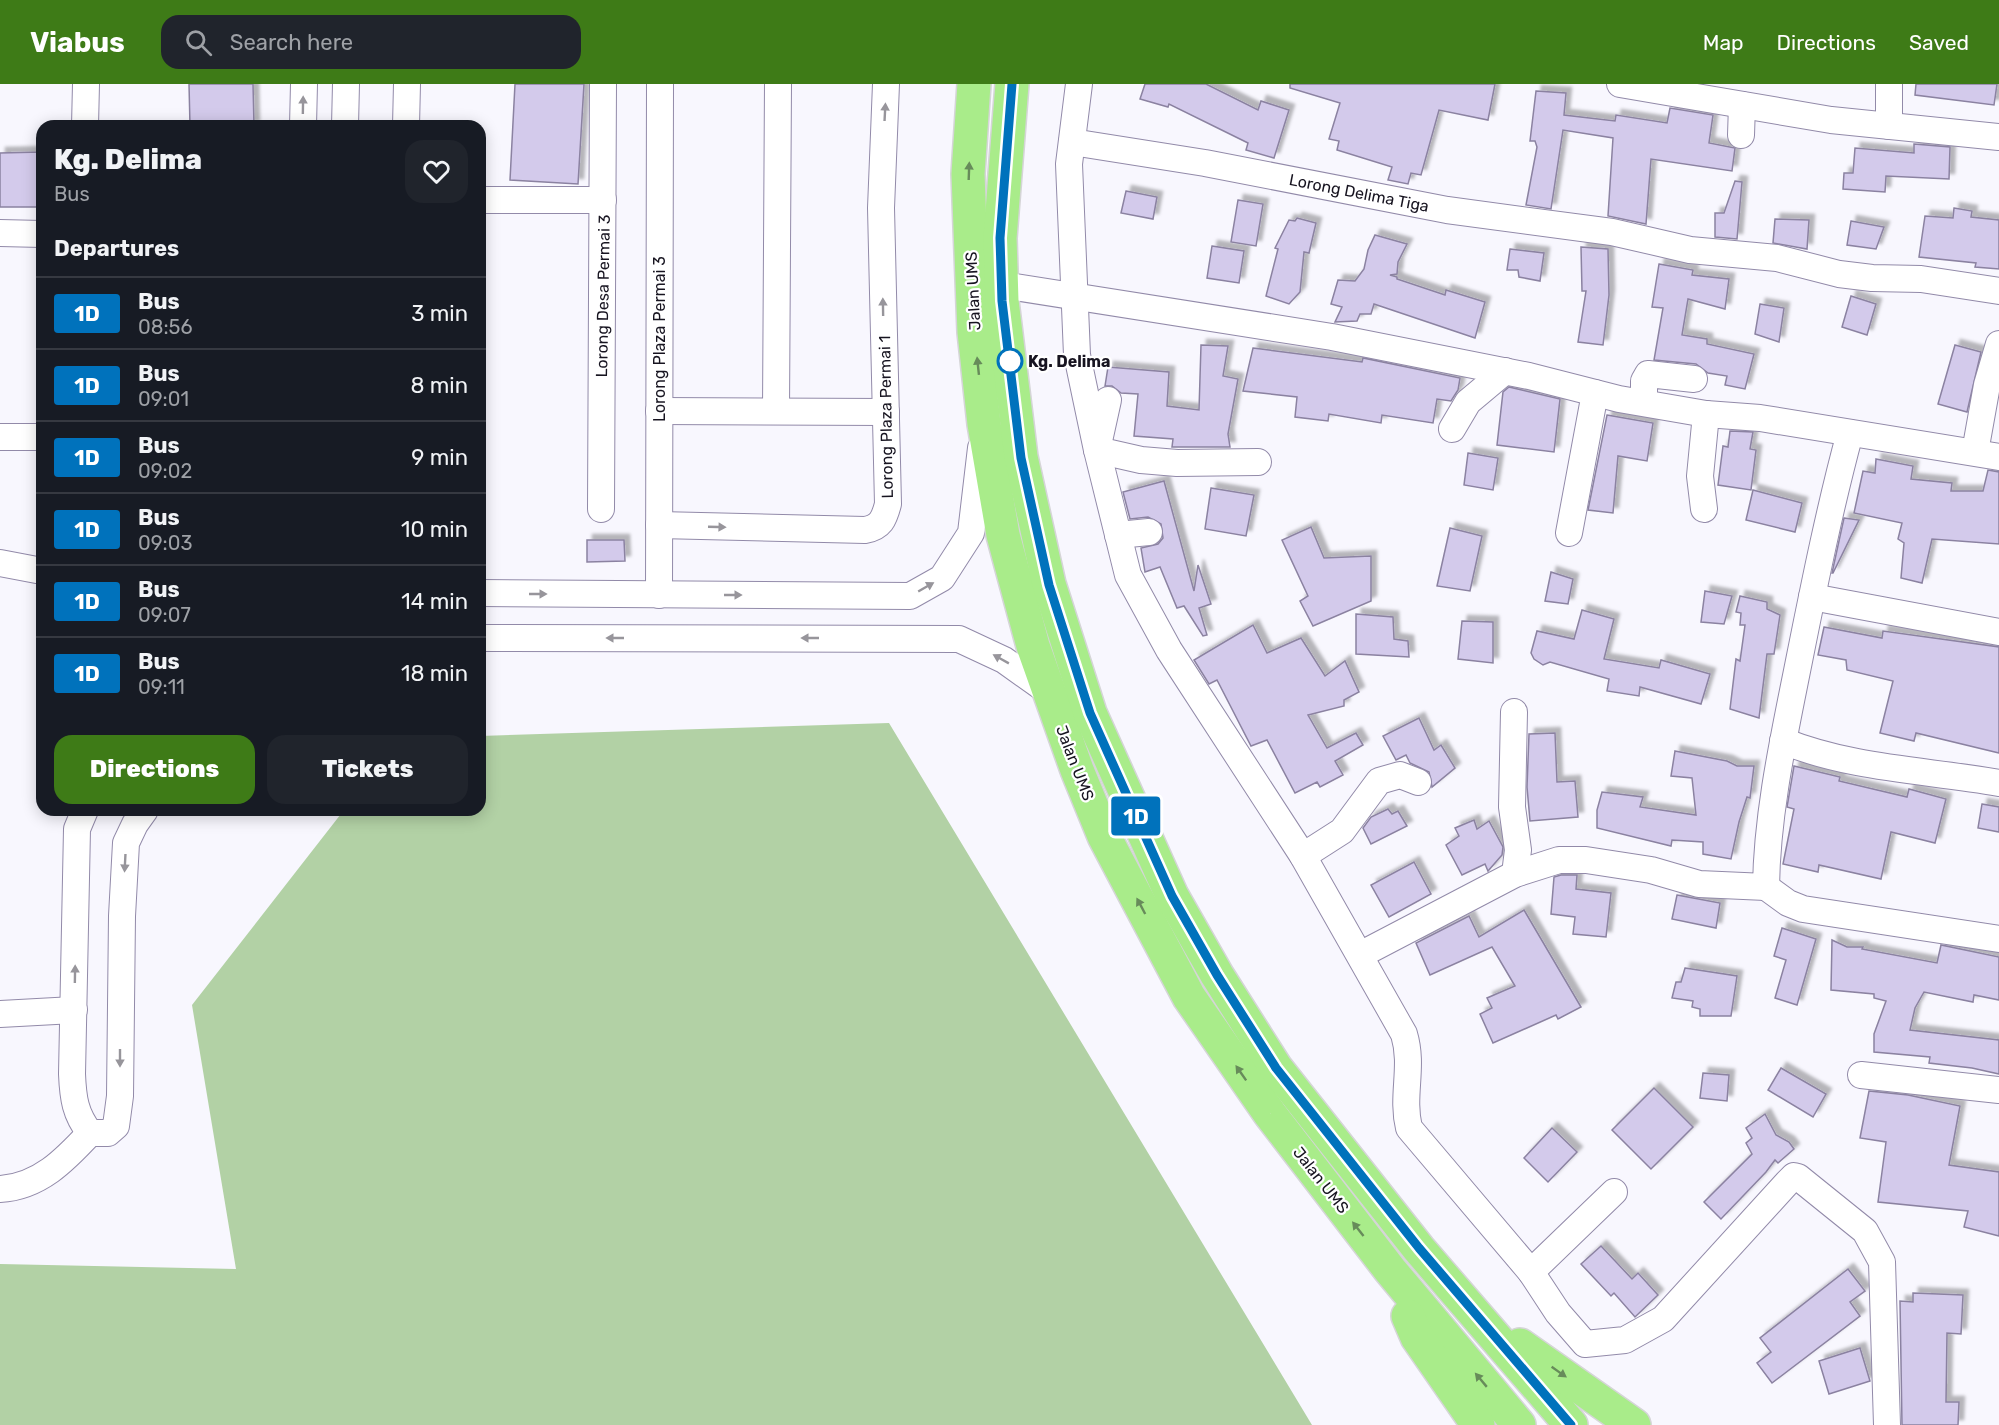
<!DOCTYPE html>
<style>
:root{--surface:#171b24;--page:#20242c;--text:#f1f3f6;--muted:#9ea1a6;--line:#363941;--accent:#3e7b17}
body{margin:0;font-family:Rubik,sans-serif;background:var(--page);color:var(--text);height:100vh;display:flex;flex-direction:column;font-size:22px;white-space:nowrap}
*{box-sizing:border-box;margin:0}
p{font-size:20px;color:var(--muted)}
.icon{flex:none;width:33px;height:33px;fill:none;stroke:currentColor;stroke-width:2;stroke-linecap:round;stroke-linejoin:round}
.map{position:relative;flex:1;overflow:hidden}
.panel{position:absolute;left:36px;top:36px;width:450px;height:696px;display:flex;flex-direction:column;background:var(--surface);border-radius:18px;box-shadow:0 3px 15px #0003}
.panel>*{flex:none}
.badge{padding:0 12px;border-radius:4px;font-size:21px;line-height:39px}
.map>.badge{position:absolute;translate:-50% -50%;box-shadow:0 0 0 3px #fff}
h2{padding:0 18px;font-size:22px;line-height:54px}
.round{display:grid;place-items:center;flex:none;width:63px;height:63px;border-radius:18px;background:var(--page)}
.summary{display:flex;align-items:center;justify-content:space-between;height:102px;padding:0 18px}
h1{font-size:28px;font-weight:800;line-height:45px}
.action{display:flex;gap:12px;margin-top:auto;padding:12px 18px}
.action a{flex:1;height:69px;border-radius:18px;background:var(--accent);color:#fff;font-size:24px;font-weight:800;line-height:69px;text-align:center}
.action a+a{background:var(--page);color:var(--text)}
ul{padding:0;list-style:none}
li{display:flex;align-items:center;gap:18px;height:72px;padding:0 18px;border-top:2px solid var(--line)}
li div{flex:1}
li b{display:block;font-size:22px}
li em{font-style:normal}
li .badge{min-width:66px;font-weight:700;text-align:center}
header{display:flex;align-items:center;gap:36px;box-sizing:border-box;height:84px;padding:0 30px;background:var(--accent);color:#fff}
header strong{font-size:28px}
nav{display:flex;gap:33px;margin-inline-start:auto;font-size:21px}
.search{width:420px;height:54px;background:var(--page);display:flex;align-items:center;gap:15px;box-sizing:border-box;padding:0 21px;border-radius:18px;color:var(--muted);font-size:22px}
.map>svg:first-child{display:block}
.green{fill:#b2d1a5}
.building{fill:#d3caeb;stroke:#8b82a1;stroke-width:1.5;filter:url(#shadow)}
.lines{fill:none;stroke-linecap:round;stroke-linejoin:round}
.minor-casing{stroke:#928aa9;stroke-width:28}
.highway-casing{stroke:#d5d5d7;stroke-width:36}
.minor{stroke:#fff;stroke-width:26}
.highway{stroke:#a9ec8a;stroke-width:33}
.oneway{fill:#97959b}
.oneway2{fill:#678b5a}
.line-casing{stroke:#fff;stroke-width:14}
.line{stroke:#0072bc;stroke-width:9}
.stop-dot{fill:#fff;stroke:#0072bc;stroke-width:3}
.labels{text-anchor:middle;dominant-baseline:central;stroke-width:4.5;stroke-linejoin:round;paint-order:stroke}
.street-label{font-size:16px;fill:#171420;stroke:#fff}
.stop-label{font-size:16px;font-weight:bold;fill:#171420;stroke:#fff;text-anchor:start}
</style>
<header>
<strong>Viabus</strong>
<div class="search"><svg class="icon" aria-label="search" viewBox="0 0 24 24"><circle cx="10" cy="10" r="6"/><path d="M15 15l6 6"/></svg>Search here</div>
<nav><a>Map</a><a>Directions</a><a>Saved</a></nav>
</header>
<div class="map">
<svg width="1999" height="1341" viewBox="0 0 1999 1341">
<defs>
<filter id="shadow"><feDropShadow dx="5.5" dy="-5.5" stdDeviation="1.5" flood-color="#0004"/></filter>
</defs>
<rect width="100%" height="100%" fill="#f8f7fe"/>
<polygon class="green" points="889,639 1312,1341 0,1341 0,1180 236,1185 192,921 344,726 480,726 480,652"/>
<g class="building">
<polygon points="189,0 253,0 254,42 190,42"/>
<polygon points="515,0 584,0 578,100 510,96"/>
<polygon points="1145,0 1206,0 1258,26 1261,17 1289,26 1274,74 1246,66 1248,59 1169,20 1168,23 1140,15"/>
<polygon points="1290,0 1495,0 1488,36 1439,26 1421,91 1411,89 1408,100 1388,96 1392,83 1337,66 1339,57 1329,55 1340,19 1290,4"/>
<polygon points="1916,0 1997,0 1994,21 1915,11"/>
<polygon points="1536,7 1566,9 1564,31 1615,37 1616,31 1667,39 1670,24 1713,31 1709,59 1735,64 1732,87 1651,75 1646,140 1608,132 1613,54 1563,46 1551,125 1526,121 1537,63 1535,57 1530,57"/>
<polygon points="1914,60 1950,63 1949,95 1886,92 1885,108 1843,105 1844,89 1853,89 1855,64 1914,69"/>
<polygon points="42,68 42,123 0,123 0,69"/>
<polygon points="1735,97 1742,98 1737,155 1715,153 1715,129 1724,129"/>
<polygon points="1126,107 1157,113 1153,135 1121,129"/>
<polygon points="1238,116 1263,120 1256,162 1231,158"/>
<polygon points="1954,124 1972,127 1971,133 1999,136 1999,185 1975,183 1976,179 1919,173 1925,132 1953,134"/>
<polygon points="1297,134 1316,139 1309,169 1304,168 1300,208 1289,220 1266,212 1278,165 1275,164 1289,136 1295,137"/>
<polygon points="1775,135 1809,136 1807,165 1773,159"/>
<polygon points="1851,137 1884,143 1876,165 1847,161"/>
<polygon points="1375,151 1407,160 1398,178 1397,190 1390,191 1397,193 1397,195 1445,211 1446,206 1485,218 1475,254 1374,220 1371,230 1360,230 1357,237 1335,238 1342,223 1331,220 1338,196 1355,197 1364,185 1368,166"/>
<polygon points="1212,162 1244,167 1239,199 1207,194"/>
<polygon points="1581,163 1608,165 1609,211 1603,261 1578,258 1586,207 1582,207"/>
<polygon points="1510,165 1544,169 1540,197 1519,193 1518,186 1507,186"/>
<polygon points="1659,180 1693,186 1692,191 1729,195 1725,225 1688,215 1682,251 1707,255 1707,260 1754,270 1745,305 1725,301 1727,292 1708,289 1696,280 1654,276 1663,224 1652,223"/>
<polygon points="1851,212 1876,220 1867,251 1842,243"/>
<polygon points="1760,220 1784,224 1779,258 1755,250"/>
<polygon points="1201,261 1228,262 1223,292 1238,295 1228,350 1230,363 1172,363 1173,355 1134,352 1138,310 1121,309 1112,302 1105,302 1108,283 1169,288 1167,322 1199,326"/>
<polygon points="1955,261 1981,268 1967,328 1938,320"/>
<polygon points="1253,264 1362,278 1363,274 1460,294 1458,306 1451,317 1437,315 1433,339 1382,331 1381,339 1329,330 1328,337 1295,333 1297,313 1243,307"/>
<polygon points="1509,303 1560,315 1554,368 1497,361 1503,308"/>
<polygon points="1607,331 1653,339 1647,377 1618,372 1613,429 1588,426"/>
<polygon points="1730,347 1753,348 1750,365 1756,366 1751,406 1718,401 1723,362 1728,363"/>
<polygon points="1468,369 1498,374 1493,406 1464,401"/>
<polygon points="1876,375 1913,382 1911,395 1952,399 1951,407 1983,407 1988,386 1999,388 1999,460 1932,455 1922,499 1901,494 1904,459 1898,455 1902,439 1854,429 1863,387 1875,389"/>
<polygon points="1164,397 1194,507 1198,481 1211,520 1199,524 1207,551 1203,552 1184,522 1177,524 1160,483 1145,488 1141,464 1158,460 1163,454 1161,440 1148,433 1130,435 1123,408"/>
<polygon points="1211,404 1254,411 1246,452 1205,445"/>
<polygon points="1753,406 1802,419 1795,448 1746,436"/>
<polygon points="1844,434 1859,436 1833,489 1832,489"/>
<polygon points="1311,443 1324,474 1371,472 1371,517 1313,542 1300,517 1308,512 1282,456"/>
<polygon points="1450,444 1482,452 1470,507 1437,502"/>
<polygon points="587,456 624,456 625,477 587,478"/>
<polygon points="1551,488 1573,495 1568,520 1545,517"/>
<polygon points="1705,507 1732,512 1724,540 1701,538"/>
<polygon points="1740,512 1767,518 1767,525 1780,531 1774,570 1767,570 1759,634 1730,625 1736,575 1740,577 1745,541 1740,541 1741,529 1736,528"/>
<polygon points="1582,526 1614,535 1604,575 1659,584 1661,576 1710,590 1701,620 1640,603 1639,612 1607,607 1609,595 1550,578 1543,581 1534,575 1531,569 1537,547 1574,555"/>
<polygon points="1356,530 1393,533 1394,555 1408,557 1409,573 1356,570"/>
<polygon points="1462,537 1493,538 1493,579 1458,575"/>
<polygon points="1253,541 1267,569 1301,554 1325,592 1345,577 1359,608 1344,616 1344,622 1308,631 1327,664 1356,649 1363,661 1335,677 1343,691 1320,703 1317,698 1295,709 1267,656 1251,662 1217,596 1209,600 1194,576"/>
<polygon points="1824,543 1882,554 1883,547 1999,563 1999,669 1916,649 1914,657 1880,649 1893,597 1847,586 1846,576 1818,571"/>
<polygon points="1419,634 1434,666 1441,661 1455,684 1432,703 1429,688 1410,679 1406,671 1396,676 1383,652"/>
<polygon points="1555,649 1557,698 1575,697 1578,733 1530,737 1527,703 1529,650"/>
<polygon points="1675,667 1727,677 1737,682 1754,682 1750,714 1747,713 1739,738 1731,775 1703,770 1703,758 1672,756 1671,762 1597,744 1597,726 1602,708 1643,713 1640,723 1696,731 1692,694 1671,692"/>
<polygon points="1794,682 1840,693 1839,697 1907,713 1909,705 1946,715 1935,759 1891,748 1881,795 1819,781 1818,788 1783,780 1794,725 1787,723"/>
<polygon points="1982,720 1999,723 1999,748 1978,744"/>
<polygon points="1388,725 1392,730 1398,727 1407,742 1371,760 1363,744 1371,733"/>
<polygon points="1474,736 1477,745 1489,737 1503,763 1502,771 1488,787 1485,780 1462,791 1446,761 1459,752 1455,744"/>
<polygon points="1414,778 1431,810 1389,833 1371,801"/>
<polygon points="1561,791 1577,791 1576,805 1611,809 1606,853 1573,850 1575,833 1551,830 1554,793"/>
<polygon points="1677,811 1720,819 1716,844 1672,835"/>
<polygon points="1524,826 1581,923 1558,935 1556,931 1493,959 1480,930 1492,924 1487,914 1515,902 1492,863 1430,891 1416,859 1469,832 1479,853"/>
<polygon points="1782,844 1816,855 1797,921 1775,914 1786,876 1774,872"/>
<polygon points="1832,856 1847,863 1863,863 1862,865 1937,879 1941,861 1999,873 1999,916 1974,911 1973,918 1924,908 1915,924 1910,946 1999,956 1999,990 1972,984 1929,979 1930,973 1874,968 1874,950 1886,917 1874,914 1874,910 1831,906"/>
<polygon points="1685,884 1737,892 1731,932 1700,932 1700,925 1692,923 1693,917 1672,914 1676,898 1681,898"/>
<polygon points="1781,984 1826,1010 1813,1033 1768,1006"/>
<polygon points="1703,989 1729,991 1727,1017 1700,1014"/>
<polygon points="1654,1004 1693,1043 1651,1085 1612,1046"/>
<polygon points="1869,1007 1908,1011 1960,1022 1949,1081 1999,1088 1999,1152 1964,1143 1968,1127 1878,1118 1886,1058 1860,1054"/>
<polygon points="1765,1030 1776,1051 1789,1058 1794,1065 1778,1079 1775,1076 1766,1088 1721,1135 1704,1118 1752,1070 1746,1059 1752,1054 1746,1044"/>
<polygon points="1552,1044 1577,1068 1548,1098 1524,1074"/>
<polygon points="1601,1162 1632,1195 1638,1189 1658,1211 1635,1233 1614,1209 1611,1212 1581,1180"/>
<polygon points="1848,1185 1865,1207 1850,1218 1860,1232 1772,1299 1757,1279 1771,1268 1760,1254"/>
<polygon points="1913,1209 1963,1211 1961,1250 1947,1249 1946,1318 1959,1318 1958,1341 1902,1341 1900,1217 1913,1218"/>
<polygon points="1860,1264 1870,1297 1829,1310 1819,1277"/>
</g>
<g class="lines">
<defs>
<g id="minor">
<path d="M1079 0 1069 80 1077 271 1097 366 1128 491 1169 566 1303 772 1404 950C1414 983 1401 1011 1409 1044L1531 1188 1558 1229 1585 1260 1625 1256 1663 1235 1787 1099 1794 1092 1798 1093 1865 1147 1882 1178 1887 1341"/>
<polyline points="1620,0 1831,36 1999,53"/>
<polyline points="1889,0 1889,42"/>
<polyline points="85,42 86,0"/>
<polyline points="303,42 304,0"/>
<polyline points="345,42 346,0"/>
<polyline points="406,42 407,0"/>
<polyline points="1741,51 1742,21"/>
<polyline points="1072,58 1205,79 1447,126 1612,148 1690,166 1777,174 1839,190 1872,194 1921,195 1999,207"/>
<polyline points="480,116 603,116"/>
<polyline points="0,149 42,150"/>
<polyline points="1002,201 1332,253 1529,292 1619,315 1706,330 1760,334 1999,373"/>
<polyline points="1644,318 1644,297 1648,290 1694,295"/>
<polyline points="659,327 886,328"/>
<polyline points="776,327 778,0"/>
<polyline points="1452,345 1468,318 1505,287"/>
<polyline points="0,353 42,353"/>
<polyline points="1099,357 1108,316"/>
<polyline points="1097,366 1141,376 1177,379 1258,378"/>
<polyline points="1975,368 1987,301 1999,260"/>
<polyline points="601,425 603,0"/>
<polyline points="1704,425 1700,392 1706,330"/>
<path d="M659 441 865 446C881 443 884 435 888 420L881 124 886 0"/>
<polyline points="1569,449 1595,309"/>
<polyline points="1118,451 1149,448"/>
<polyline points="0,479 42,487"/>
<polyline points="480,509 910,512 942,494 971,449 981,364"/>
<polyline points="659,511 660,0"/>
<polyline points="1812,513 1999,548"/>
<polyline points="480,554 959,555 1004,576 1049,608"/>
<polyline points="1514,628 1512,723 1518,766 1515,790"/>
<path d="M1783 657C1853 685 1926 686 1999 699"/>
<path d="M85 726 77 745 72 990C73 1014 75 1030 90 1049"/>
<polyline points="1303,772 1342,747 1379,697 1400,691 1418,698"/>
<polyline points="1766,803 1788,819 1803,825 1999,855"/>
<path d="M1360 871 1515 790 1559 776H1586L1651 786 1699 800 1766 803C1767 726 1785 648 1800 572 1815 497 1830 423 1850 349"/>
<polyline points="0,930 74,926"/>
<polyline points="1861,991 1999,1006"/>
<path d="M0 1105C39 1103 65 1076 90 1049H108L116 1042 120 1012 122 832 126 759 135 740 145 726"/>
<polyline points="1531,1188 1614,1108"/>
</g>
<g id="highway">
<polyline points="974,0 968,90 974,248 984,340 1003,451 1033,562 1077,686 1104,752 1189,913 1270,1030 1390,1186 1519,1341"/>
<polyline points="1012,0 1000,154 1002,217 1021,373 1049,500 1090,629 1172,812 1217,891 1276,984 1419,1165 1571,1341"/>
<polyline points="1408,1232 1417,1253 1478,1341"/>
<polyline points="1520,1261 1634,1341"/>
</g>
</defs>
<use href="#minor" class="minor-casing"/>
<use href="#highway" class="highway-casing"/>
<use href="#minor" class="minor"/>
<use href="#highway" class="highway"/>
</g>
<defs><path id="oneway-solid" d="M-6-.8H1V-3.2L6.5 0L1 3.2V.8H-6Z" transform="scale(1.5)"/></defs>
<g class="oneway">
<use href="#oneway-solid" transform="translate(303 21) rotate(-89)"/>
<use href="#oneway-solid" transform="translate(885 28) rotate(-87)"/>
<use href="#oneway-solid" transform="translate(883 223) rotate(-91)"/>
<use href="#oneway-solid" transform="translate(717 443) rotate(2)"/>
<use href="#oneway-solid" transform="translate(926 503) rotate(-30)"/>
<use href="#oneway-solid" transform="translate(538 510)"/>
<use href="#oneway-solid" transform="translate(733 511)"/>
<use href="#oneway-solid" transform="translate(615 554) rotate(-180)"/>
<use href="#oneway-solid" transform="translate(810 554) rotate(-180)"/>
<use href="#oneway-solid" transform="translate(1001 575) rotate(-151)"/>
<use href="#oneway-solid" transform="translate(125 779) rotate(93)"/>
<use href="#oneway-solid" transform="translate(75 890) rotate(-89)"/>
<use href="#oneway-solid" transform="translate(120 974) rotate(90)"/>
</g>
<g class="oneway2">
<use href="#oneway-solid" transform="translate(969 87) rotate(-88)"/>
<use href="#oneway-solid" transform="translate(978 282) rotate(-96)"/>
<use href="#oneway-solid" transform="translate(1141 822) rotate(-118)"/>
<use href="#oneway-solid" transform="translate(1241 989) rotate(-125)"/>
<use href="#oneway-solid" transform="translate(1358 1145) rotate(-128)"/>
<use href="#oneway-solid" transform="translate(1559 1288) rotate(35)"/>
<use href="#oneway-solid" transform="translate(1481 1296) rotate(-130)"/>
</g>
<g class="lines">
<defs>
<polyline id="line" points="1012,0 1000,154 1002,217 1021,374 1049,501 1090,629 1172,812 1217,891 1276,984 1419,1164 1571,1341"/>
</defs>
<use href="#line" class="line-casing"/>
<use href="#line" class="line"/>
</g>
<circle class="stop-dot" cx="1010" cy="277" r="12"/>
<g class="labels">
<g class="street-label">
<text transform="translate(1359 109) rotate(11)">Lorong Delima Tiga</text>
<text transform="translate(973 207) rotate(-93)">Jalan UMS</text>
<text transform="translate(603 212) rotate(-89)">Lorong Desa Permai 3</text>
<text transform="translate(659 255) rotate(-90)">Lorong Plaza Permai 3</text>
<text transform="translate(886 333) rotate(-91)">Lorong Plaza Permai 1</text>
<text transform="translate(1075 679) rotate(69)">Jalan UMS</text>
<text transform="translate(1321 1096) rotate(52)">Jalan UMS</text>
</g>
<g class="stop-label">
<text x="1028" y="277">Kg. Delima</text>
</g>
</g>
</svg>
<b class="badge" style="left:1136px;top:732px;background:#0072bc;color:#fff">1D</b>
<section class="panel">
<div class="summary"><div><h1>Kg. Delima</h1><p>Bus</p></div><a class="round"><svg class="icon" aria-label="heart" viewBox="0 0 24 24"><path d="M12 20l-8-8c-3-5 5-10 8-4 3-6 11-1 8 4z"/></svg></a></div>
<h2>Departures</h2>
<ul>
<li><span class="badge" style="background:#0072bc;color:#fff">1D</span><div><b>Bus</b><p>08:56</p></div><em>3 min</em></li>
<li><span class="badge" style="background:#0072bc;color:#fff">1D</span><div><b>Bus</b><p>09:01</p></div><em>8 min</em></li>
<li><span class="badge" style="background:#0072bc;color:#fff">1D</span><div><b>Bus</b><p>09:02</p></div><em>9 min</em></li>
<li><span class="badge" style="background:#0072bc;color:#fff">1D</span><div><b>Bus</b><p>09:03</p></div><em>10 min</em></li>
<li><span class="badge" style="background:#0072bc;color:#fff">1D</span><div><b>Bus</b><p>09:07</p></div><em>14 min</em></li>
<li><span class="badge" style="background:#0072bc;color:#fff">1D</span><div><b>Bus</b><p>09:11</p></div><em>18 min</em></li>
</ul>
<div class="action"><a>Directions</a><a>Tickets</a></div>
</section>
</div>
